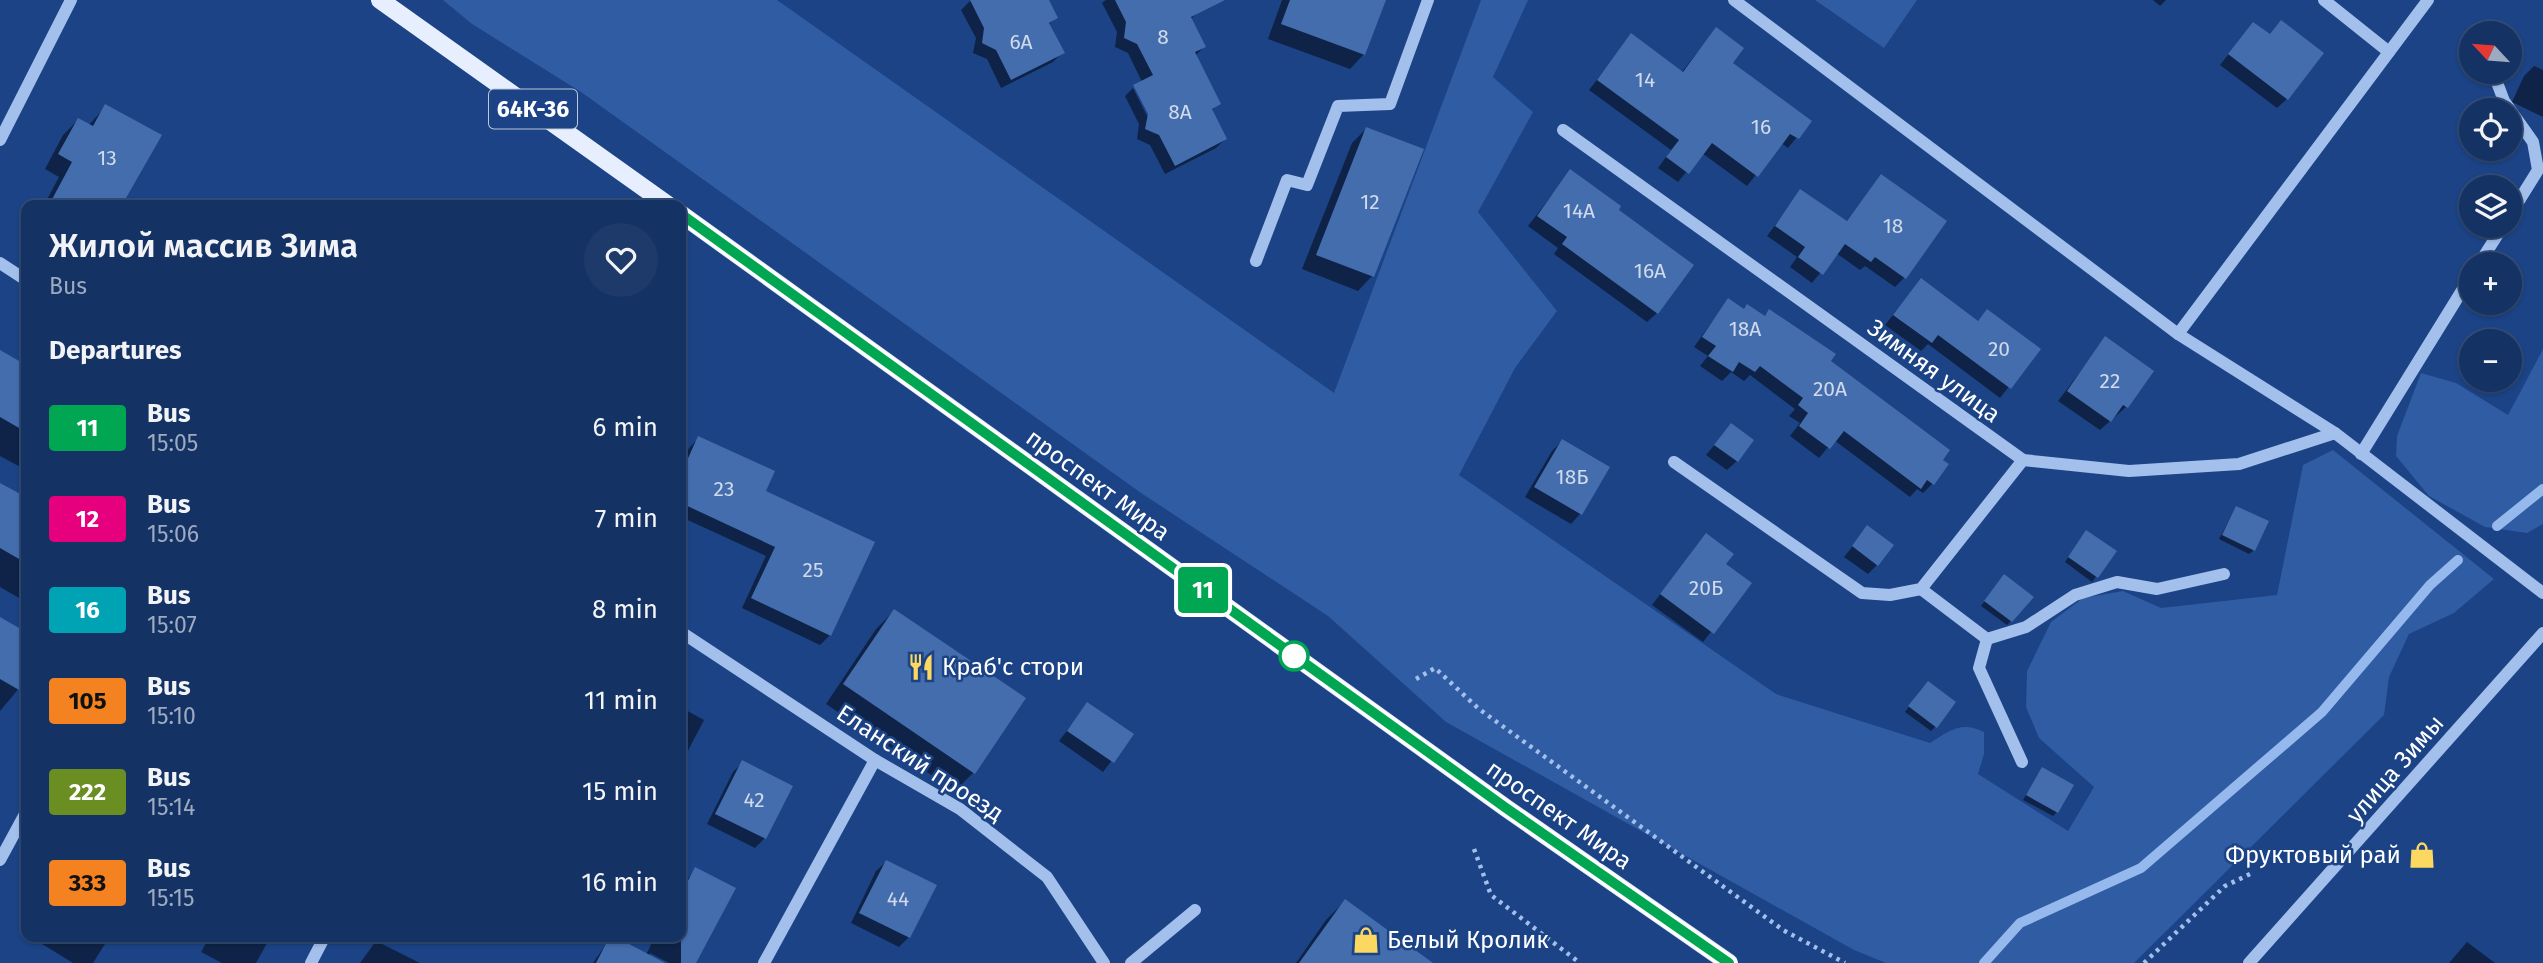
<!DOCTYPE html>
<meta charset="utf-8">
<style>
:root{--surface:#143264;--page:#1d3a6a;--text:#f1f3f6;--muted:#9daabf;--line:#334d78}
body{margin:0;font-family:"Fira Sans",sans-serif;background:var(--page);color:var(--text);height:100vh;display:flex;flex-direction:column;font-size:26px;white-space:nowrap}
*{box-sizing:border-box;margin:0}
p{font-size:23px;color:var(--muted)}
.icon{flex:none;width:38px;height:38px;fill:none;stroke:currentColor;stroke-width:2;stroke-linecap:round;stroke-linejoin:round}
.map{position:relative;flex:1;overflow:hidden}
.panel{position:absolute;left:21px;top:200px;width:665px;height:742px;display:flex;flex-direction:column;background:var(--surface);border-radius:14px;box-shadow:0 2px 5px #0004,0 0 0 2px var(--line)}
.panel>*{flex:none}
.badge{padding:0 14px;border-radius:5px;font-size:24px;line-height:46px}
.needle{width:46px;rotate:296deg}
.tools{position:absolute;left:2459px;top:21px;display:grid;gap:14px}
.tools a{display:grid;place-items:center;width:63px;height:63px;border-radius:50%;background:var(--surface);box-shadow:0 2px 5px #0004,0 0 0 2px var(--line);font-size:35px}
.map>.badge{position:absolute;translate:-50% -50%;box-shadow:0 0 0 4px #fff}
h2{padding:0 28px;font-size:26px;line-height:63px}
.round{display:grid;place-items:center;flex:none;width:74px;height:74px;border-radius:37px;background:var(--page)}
.head{display:flex;align-items:center;justify-content:space-between;height:119px;padding:0 28px}
h1{font-size:33px;font-weight:600;line-height:52px}
ul{padding:0;list-style:none}
li{display:flex;align-items:center;gap:21px;height:91px;padding:0 28px}
li div{flex:1}
li b{display:block;font-size:26px}
li em{font-style:normal}
li .badge{min-width:77px;font-weight:700;text-align:center}
.map>svg:first-child{display:block}
.green{fill:#2f5ca3}
.shadow{fill:#0007}
.lines{fill:none;stroke-linecap:round;stroke-linejoin:round}
.stream{stroke:#96b9ed;stroke-width:10}
.building{fill:#446dae}
.path{stroke:#a3bfeb;stroke-width:4.5;stroke-dasharray:3.5 5;stroke-linecap:butt}
.minor{stroke:#a3bfeb;stroke-width:12}
.major{stroke:#e7efff;stroke-width:18}
.line-casing{stroke:#fff;stroke-width:16}
.line{stroke:#00a651;stroke-width:10}
.stop-dot{fill:#fff;stroke:#00a651;stroke-width:3.5}
.labels{text-anchor:middle;dominant-baseline:central;stroke-width:5;stroke-linejoin:round;paint-order:stroke}
.number-label{font-size:21px;fill:#d0daeb}
.shield{fill:#1b4385;stroke:#bbc7da;stroke-width:2}
.shield-label{font-size:23px;font-weight:bold;fill:#fff}
.street-label{font-size:24px;fill:#fff;stroke:#1b4385}
.poi-label{font-size:24px;fill:#fff;stroke:#1b4385;text-anchor:start}
</style>
<div class="map">
<svg width="2543" height="963" viewBox="0 0 2543 963">
<rect width="100%" height="100%" fill="#1b4385"/>
<g class="green">
<path d="M443 0H777L1334 393 1481 0H1528L1493 77 1533 112 1478 212 1557 311 1515 368 1459 475 1776 694 1930 743C1950 730 1962 721 1984 732V754L1978 774 2068 831 2094 787 2039 738 2026 707 2027 671 2051 622 2083 598 2123 591 2161 608 2277 595 2303 465 2333 450 2494 579 2454 613 2409 634 2389 677 2384 715 2134 963H1886L1854 950 1446 722 1328 616 1141 493 581 92 472 24Z"/>
<polygon points="1815,0 1917,0 1884,48"/>
<polygon points="2543,349 2543,524 2527,533 2485,527 2429,496 2396,456 2397,436 2421,373 2456,383 2508,415"/>
</g>
<g class="shadow">
<polygon points="971,0 1047,0 1056,18 1048,25 1062,53 1053,62 1001,88 987,59 973,53 976,38 961,10"/>
<polygon points="1106,0 1191,0 1198,12 1190,20 1204,47 1195,56 1219,103 1211,111 1225,139 1216,148 1165,174 1150,145 1137,139 1139,124 1125,96 1133,88 1150,122 1154,120 1136,87 1133,87 1142,82 1128,53 1115,47 1117,32 1102,3"/>
<polygon points="1282,0 1384,0 1364,54 1350,69 1268,39"/>
<polygon points="2153,0 2166,0 2160,6"/>
<polygon points="2281,22 2287,99 2277,108 2220,65 2253,24 2269,36"/>
<polygon points="1716,29 1731,63 1810,121 1788,148 1781,143 1747,186 1702,153 1678,182 1658,168 1671,150 1589,90 1631,36 1681,73"/>
<polygon points="2534,66 2543,70 2543,117 2512,102 2524,76"/>
<polygon points="106,106 120,205 44,205 59,177 45,169 63,135 78,120 88,126"/>
<polygon points="1366,129 1372,276 1358,291 1302,269 1352,143"/>
<polygon points="1570,172 1616,210 1657,313 1647,322 1554,254 1558,248 1528,226"/>
<polygon points="1881,176 1904,278 1895,287 1865,266 1860,270 1836,253 1812,283 1790,267 1797,257 1767,236 1801,191 1846,222"/>
<polygon points="1921,280 1977,322 1987,311 2038,349 2000,398 1928,344 1921,351 1885,325"/>
<polygon points="1728,300 1743,310 1764,317 1769,311 1940,460 1932,484 1923,493 1917,489 1910,497 1834,440 1819,458 1790,436 1800,423 1789,416 1795,409 1750,375 1744,381 1731,372 1722,381 1700,366 1708,356 1694,347"/>
<polygon points="2106,338 2126,407 2100,430 2058,401"/>
<polygon points="0,352 26,367 26,470 0,456"/>
<polygon points="1731,425 1737,461 1727,470 1706,455"/>
<polygon points="699,438 763,492 830,635 820,645 742,608 766,556 681,517 681,466 689,448"/>
<polygon points="1562,441 1607,468 1580,514 1571,524 1525,497 1552,451"/>
<polygon points="0,485 26,499 26,602 0,587"/>
<polygon points="2236,508 2254,550 2249,554 2219,539"/>
<polygon points="1868,527 1877,565 1868,574 1844,557"/>
<polygon points="1706,535 1724,565 1749,583 1703,642 1652,605"/>
<polygon points="2082,537 2115,551 2092,582 2065,562"/>
<polygon points="2000,581 2011,621 2007,625 1981,606"/>
<polygon points="894,611 974,772 955,791 826,704 876,629"/>
<polygon points="0,619 26,634 26,680 0,711"/>
<polygon points="1923,687 1935,727 1931,731 1905,712"/>
<polygon points="1088,704 1132,734 1103,772 1059,741"/>
<polygon points="682,708 704,720 681,764 681,709"/>
<polygon points="742,763 765,838 755,848 707,824 733,772"/>
<polygon points="2042,769 2057,812 2053,816 2023,800"/>
<polygon points="886,862 909,937 899,947 851,923 876,871"/>
<polygon points="695,869 694,963 669,963 650,953 645,963 593,963 611,937 646,955 655,936 681,936 681,888"/>
<polygon points="1345,901 1430,963 1296,963 1326,920"/>
<polygon points="29,936 110,936 93,963 73,963"/>
<polygon points="210,936 271,936 256,963 222,963 201,952"/>
<polygon points="376,941 420,963 360,963"/>
<polygon points="2467,942 2495,963 2449,963"/>
</g>
<g class="lines">
<g class="stream">
<polyline points="2497,526 2543,489"/>
<polyline points="1984,963 2020,923 2141,868 2322,712 2430,585 2458,560"/>
</g>
</g>
<g class="building">
<polygon points="970,0 1049,0 1058,18 1049,23 1065,53 1011,80 996,50 982,43 984,28"/>
<polygon points="1115,0 1225,0 1191,17 1206,47 1195,52 1221,104 1212,109 1227,139 1175,166 1159,135 1145,129 1148,114 1133,85 1153,75 1137,44 1124,38 1126,22"/>
<polygon points="1290,0 1386,0 1365,55 1281,24"/>
<polygon points="2281,20 2324,53 2288,100 2228,54 2253,22 2270,34"/>
<polygon points="1716,27 1744,48 1733,63 1812,121 1799,139 1790,134 1758,177 1712,143 1689,174 1666,157 1679,140 1597,80 1631,33 1683,72"/>
<polygon points="105,104 162,135 122,205 49,205 72,162 58,154 78,118 93,126"/>
<polygon points="1366,127 1424,149 1374,277 1316,255"/>
<polygon points="1570,169 1621,206 1619,210 1694,265 1658,314 1562,244 1567,237 1537,216"/>
<polygon points="1881,174 1947,221 1906,279 1875,257 1871,262 1845,244 1823,275 1798,257 1805,247 1775,226 1800,189 1847,221"/>
<polygon points="1921,278 1978,321 1987,309 2041,349 2011,389 1938,335 1932,343 1893,315"/>
<polygon points="1728,298 1744,309 1747,304 1765,316 1769,309 1836,354 1831,361 1950,450 1943,460 1949,464 1934,485 1927,480 1921,489 1844,431 1830,449 1799,426 1808,413 1798,405 1803,398 1760,366 1755,372 1739,362 1733,372 1708,356 1716,346 1702,337"/>
<polygon points="2105,336 2154,371 2128,408 2123,405 2111,422 2067,391"/>
<polygon points="0,350 26,365 26,432 0,417"/>
<polygon points="1731,423 1754,440 1738,462 1714,445"/>
<polygon points="698,436 775,471 766,491 875,542 831,636 751,598 775,547 681,503 681,474"/>
<polygon points="1562,439 1610,467 1582,515 1534,487"/>
<polygon points="0,483 26,497 26,563 0,548"/>
<polygon points="2236,506 2269,521 2255,551 2222,535"/>
<polygon points="1867,525 1894,545 1878,566 1852,546"/>
<polygon points="2086,530 2117,551 2098,578 2068,557"/>
<polygon points="1706,533 1734,554 1726,564 1752,583 1714,634 1660,594"/>
<polygon points="2004,574 2034,597 2012,622 1984,601"/>
<polygon points="894,609 1026,698 975,774 843,684"/>
<polygon points="0,617 26,632 26,694 0,679"/>
<polygon points="1928,681 1956,702 1937,728 1908,706"/>
<polygon points="1087,702 1134,734 1114,763 1067,731"/>
<polygon points="742,760 793,786 766,839 715,814"/>
<polygon points="2042,767 2074,785 2058,813 2026,795"/>
<polygon points="886,860 937,885 910,938 859,913"/>
<polygon points="695,867 736,888 696,963 681,963 681,894"/>
<polygon points="1345,899 1433,963 1299,963"/>
<polygon points="610,936 614,936 665,963 596,963"/>
</g>
<g class="lines">
<g class="path">
<polyline points="1416,679 1435,668 1479,709 1783,930 1845,963"/>
<polyline points="1474,849 1491,895 1580,963"/>
<polyline points="2144,963 2225,886 2250,874"/>
</g>
<g class="minor">
<polyline points="1734,0 2178,334 2335,433 2543,593"/>
<polyline points="2324,0 2389,52"/>
<polyline points="2495,77 2504,101 2533,142 2538,170 2510,215"/>
<polyline points="1563,130 2023,460 2129,471 2239,464 2335,433"/>
<polyline points="0,140 71,0"/>
<polyline points="1256,261 1287,180 1307,185 1338,106 1390,104 1428,0"/>
<polyline points="0,263 26,280"/>
<polyline points="2479,264 2503,226"/>
<polyline points="2178,334 2428,0"/>
<polyline points="2361,454 2471,276"/>
<polyline points="1674,462 1862,593 1890,595 1921,589 2023,460"/>
<polyline points="1921,589 1987,639"/>
<polyline points="681,632 875,760 960,809 1047,877 1104,963"/>
<polyline points="1987,639 2026,627 2075,595 2117,582 2157,589 2224,574"/>
<polyline points="1987,639 1979,668 2022,762"/>
<polyline points="0,860 26,812"/>
<polyline points="311,963 325,936"/>
<polyline points="764,963 875,760"/>
<polyline points="1131,963 1195,910"/>
<polyline points="2249,963 2543,633"/>
</g>
<g class="major">
<polyline points="380,0 668,205"/>
<polyline points="681,214 1506,808 1729,963"/>
</g>
</g>
<g class="lines">
<defs>
<polyline id="line" points="681,214 1506,808 1729,963"/>
</defs>
<use href="#line" class="line-casing"/>
<use href="#line" class="line"/>
</g>
<defs>
<symbol id="restaurant-bare" viewBox="-9 -9 18 18"><path d="M-5-6h1v4h1v-4h1v4h1v-4h1v5L-1.5 .5V6h-2V.5L-5-1ZM5-6V6H3V1.5H1.5Q1.5-4 5-6Z" fill="#fcd860" stroke="#1b4385" stroke-width="2.5" paint-order="stroke"/></symbol>
<symbol id="shop-bare" viewBox="-9 -9 18 18"><path d="M-5-2.5h2.3a2.7 3.5 0 0 1 5.4 0H5L5.5 6h-11ZM-1.5-2.5h3a1.5 2.3 0 0 0-3 0Z" fill="#fcd860" stroke="#1b4385" stroke-width="2.5" paint-order="stroke"/></symbol>
</defs>
<g fill-rule="evenodd">
<use href="#restaurant-bare" x="902" y="648" width="38" height="38"/>
<use href="#shop-bare" x="2403" y="836" width="38" height="38"/>
<use href="#shop-bare" x="1347" y="921" width="38" height="38"/>
</g>
<circle class="stop-dot" cx="1294" cy="656" r="14"/>
<g class="labels">
<g class="number-label">
<text x="1163" y="37">8</text>
<text x="1021" y="42">6А</text>
<text x="1645" y="80">14</text>
<text x="1180" y="112">8А</text>
<text x="1761" y="127">16</text>
<text x="107" y="158">13</text>
<text x="1370" y="202">12</text>
<text x="1579" y="211">14А</text>
<text x="1893" y="226">18</text>
<text x="1650" y="271">16А</text>
<text x="1745" y="329">18А</text>
<text x="1999" y="349">20</text>
<text x="2110" y="381">22</text>
<text x="1830" y="389">20А</text>
<text x="1572" y="477">18Б</text>
<text x="724" y="489">23</text>
<text x="813" y="570">25</text>
<text x="1706" y="588">20Б</text>
<text x="754" y="800">42</text>
<text x="898" y="899">44</text>
</g>
<rect class="shield" x="489" y="89.5" width="88" height="39" rx="5"/>
<g class="shield-label">
<text x="533" y="109">64К-36</text>
</g>
<g class="street-label">
<text transform="translate(1934 371) rotate(36)">Зимняя улица</text>
<text transform="translate(1098 485) rotate(36)">проспект Мира</text>
<text transform="translate(920 763) rotate(33)">Еланский проезд</text>
<text transform="translate(2395 769) rotate(-49)">улица Зимы</text>
<text transform="translate(1559 815) rotate(35)">проспект Мира</text>
</g>
<g class="poi-label">
<text x="942" y="667">Краб'с стори</text>
<text x="2401" y="855" text-anchor="end">Фруктовый рай</text>
<text x="1387" y="940">Белый Кролик</text>
</g>
</g>
</svg>
<div class="tools">
<a><svg class="needle" viewBox="-14 -14 28 28"><path d="M0-13l5 13h-10z" fill="#e53935"/><path d="M0 13l5-13h-10z" fill="#9daabf"/></svg></a>
<a><svg class="icon" aria-label="locate" viewBox="0 0 24 24"><circle cx="12" cy="12" r="6"/><path d="M12 2v4M12 18v4M2 12h4M18 12h4"/></svg></a>
<a><svg class="icon" aria-label="layers" viewBox="0 0 24 24"><path d="M12 4l9 5-9 5-9-5zM3 14l9 5 9-5"/></svg></a>
<a>+</a>
<a>−</a>
</div>
<b class="badge" style="left:1203px;top:590px;background:#00a651;color:#fff">11</b>
<section class="panel">
<div class="head"><div><h1>Жилой массив Зима</h1><p>Bus</p></div><a class="round"><svg class="icon" aria-label="heart" viewBox="0 0 24 24"><path d="M12 20l-8-8c-3-5 5-10 8-4 3-6 11-1 8 4z"/></svg></a></div>
<h2>Departures</h2>
<ul>
<li><span class="badge" style="background:#00a651;color:#fff">11</span><div><b>Bus</b><p>15:05</p></div><em>6 min</em></li>
<li><span class="badge" style="background:#e6007e;color:#fff">12</span><div><b>Bus</b><p>15:06</p></div><em>7 min</em></li>
<li><span class="badge" style="background:#00a3b4;color:#fff">16</span><div><b>Bus</b><p>15:07</p></div><em>8 min</em></li>
<li><span class="badge" style="background:#f58220;color:#111">105</span><div><b>Bus</b><p>15:10</p></div><em>11 min</em></li>
<li><span class="badge" style="background:#6b8e23;color:#fff">222</span><div><b>Bus</b><p>15:14</p></div><em>15 min</em></li>
<li><span class="badge" style="background:#f58220;color:#111">333</span><div><b>Bus</b><p>15:15</p></div><em>16 min</em></li>
</ul>
</section>
</div>
